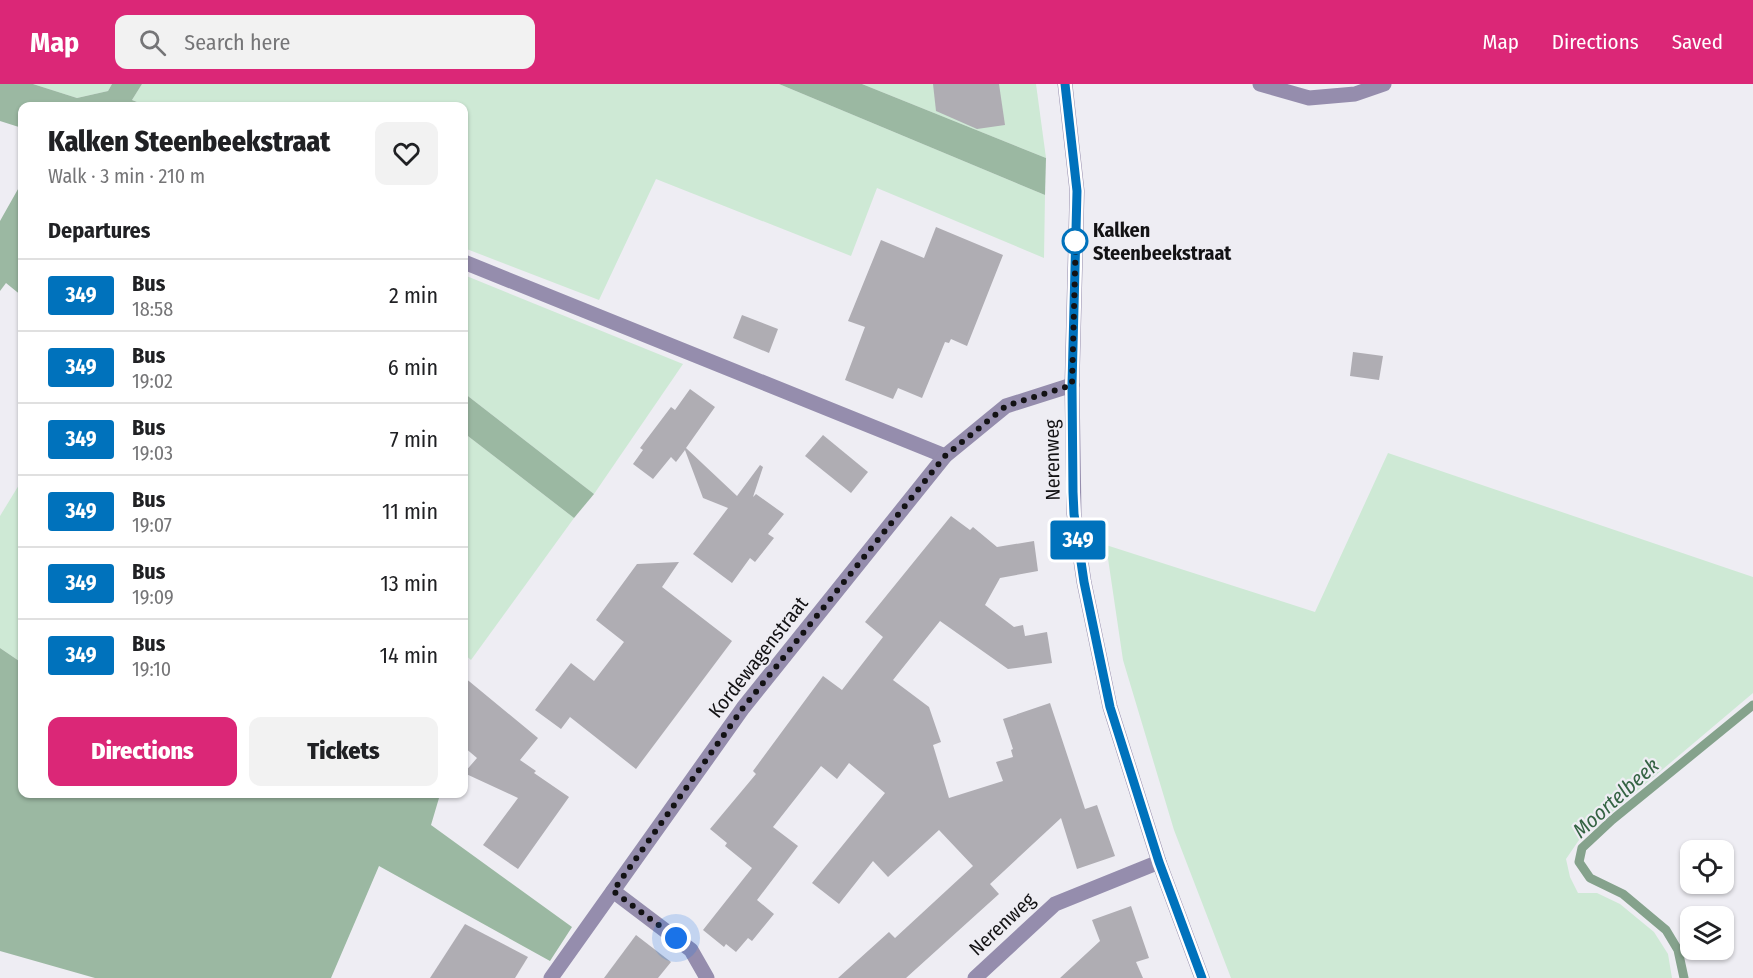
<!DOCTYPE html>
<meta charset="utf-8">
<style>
:root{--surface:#fff;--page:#f2f2f2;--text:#202124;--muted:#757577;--line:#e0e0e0;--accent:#db2777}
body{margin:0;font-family:"Fira Sans Condensed",sans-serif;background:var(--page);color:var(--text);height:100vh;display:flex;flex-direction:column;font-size:22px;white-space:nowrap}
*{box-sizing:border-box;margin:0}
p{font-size:20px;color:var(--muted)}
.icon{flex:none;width:33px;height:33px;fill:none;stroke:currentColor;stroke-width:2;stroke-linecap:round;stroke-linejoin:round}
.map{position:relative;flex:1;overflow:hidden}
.side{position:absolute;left:18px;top:18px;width:450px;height:696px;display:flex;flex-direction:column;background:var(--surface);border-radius:12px;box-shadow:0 2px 4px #0004}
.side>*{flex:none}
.badge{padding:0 12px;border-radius:4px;font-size:21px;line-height:39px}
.controls{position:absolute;left:1680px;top:756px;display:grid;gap:12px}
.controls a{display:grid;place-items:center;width:54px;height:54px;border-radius:12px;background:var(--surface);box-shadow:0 2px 4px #0004;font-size:30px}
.you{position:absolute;width:30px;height:30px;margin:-15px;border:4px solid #fff;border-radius:50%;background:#1a73e8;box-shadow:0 0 0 9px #1a73e833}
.map>.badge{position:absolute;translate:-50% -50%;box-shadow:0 0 0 3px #fff}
h2{padding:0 30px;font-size:22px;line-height:54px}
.round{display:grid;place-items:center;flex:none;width:63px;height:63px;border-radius:12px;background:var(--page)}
.headline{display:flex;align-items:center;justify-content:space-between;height:102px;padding:0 30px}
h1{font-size:28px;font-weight:800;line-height:45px}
.primary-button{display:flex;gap:12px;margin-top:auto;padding:12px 30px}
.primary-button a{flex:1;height:69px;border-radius:12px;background:var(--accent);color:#fff;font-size:24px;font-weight:800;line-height:69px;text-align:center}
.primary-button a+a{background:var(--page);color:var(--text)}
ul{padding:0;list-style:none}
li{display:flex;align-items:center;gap:18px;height:72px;padding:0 30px;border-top:2px solid var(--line)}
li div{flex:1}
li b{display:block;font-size:22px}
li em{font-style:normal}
li .badge{min-width:66px;font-weight:700;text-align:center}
header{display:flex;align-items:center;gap:36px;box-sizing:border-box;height:84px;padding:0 30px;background:var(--accent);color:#fff}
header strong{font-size:28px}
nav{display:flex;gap:33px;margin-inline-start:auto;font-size:21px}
.search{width:420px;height:54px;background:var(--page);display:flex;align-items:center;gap:15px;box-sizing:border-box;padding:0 21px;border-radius:12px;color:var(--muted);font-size:22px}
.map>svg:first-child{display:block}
.green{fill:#cee9d5}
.forest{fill:#9bb8a2}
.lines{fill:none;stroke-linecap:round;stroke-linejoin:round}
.stream{stroke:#85a28c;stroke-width:9}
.building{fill:#afadb3}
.minor{stroke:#958dad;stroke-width:15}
.line-casing{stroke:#fff;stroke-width:14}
.line{stroke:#0072bc;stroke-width:9}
.walk{stroke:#131214;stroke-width:6;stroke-dasharray:0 10.8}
.stop-dot{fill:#fff;stroke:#0072bc;stroke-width:3}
.labels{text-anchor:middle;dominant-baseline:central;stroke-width:4.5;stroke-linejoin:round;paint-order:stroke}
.stop-label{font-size:20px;font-weight:bold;fill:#131214;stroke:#eeedf3;text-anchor:start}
.street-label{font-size:20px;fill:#131214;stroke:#eeedf3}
.water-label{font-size:21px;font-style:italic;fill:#346343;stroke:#eeedf3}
</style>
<header>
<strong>Map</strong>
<div class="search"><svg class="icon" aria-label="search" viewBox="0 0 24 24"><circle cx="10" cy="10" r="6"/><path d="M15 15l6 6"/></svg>Search here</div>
<nav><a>Map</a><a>Directions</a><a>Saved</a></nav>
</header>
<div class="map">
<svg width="1753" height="894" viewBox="0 0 1753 894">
<rect width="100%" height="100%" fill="#eeedf3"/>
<g class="green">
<polygon points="33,0 112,0 108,7 77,14"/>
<polygon points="142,0 779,0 1045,111 1044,174 877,104 851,172 656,95 599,216 464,164 464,22 147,22 132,16"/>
<polygon points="862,0 1036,0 1046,74"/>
<polygon points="464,191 683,280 594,410 464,309"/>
<polygon points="464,349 574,434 471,576 464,570"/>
<polygon points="1388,369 1753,493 1753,609 1579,756 1566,775 1570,793 1578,809 1597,809 1620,820 1654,848 1668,870 1672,894 1231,894 1174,746 1123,576 1106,461 1315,528"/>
<polygon points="22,396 22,579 0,564 0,432"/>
</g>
<g class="forest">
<polygon points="0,0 33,0 77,14 108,7 112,0 142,0 132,16 147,22 22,22 22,44 0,37"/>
<polygon points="779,0 862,0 1046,74 1045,111"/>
<polygon points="22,98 22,212 6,199 0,207 0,137"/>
<polygon points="464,309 594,410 574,434 464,349"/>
<polygon points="0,564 22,579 22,710 421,710 439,714 431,741 572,843 550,877 379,782 331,894 95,894 0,867"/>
</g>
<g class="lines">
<polyline class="stream" points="1684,894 1678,866 1666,846 1623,810 1590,794 1579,778 1582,764 1612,736 1753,621"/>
</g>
<g class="building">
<polygon points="933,0 999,0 1005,41 977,45 936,27"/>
<polygon points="936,143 1003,171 967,262 951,255 949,259 945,258 922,314 898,304 893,315 845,296 865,243 848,237 881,156 924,174"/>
<polygon points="742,231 778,245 769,269 733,254"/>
<polygon points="1353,268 1383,272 1379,296 1350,292"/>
<polygon points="690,305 715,323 686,364 737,412 760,381 763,383 753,413 756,410 784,430 768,450 774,454 755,478 750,474 732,499 693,470 728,424 703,414 685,366 676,378 671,373 653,395 633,380 643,366 640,364 671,323 675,326"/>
<polygon points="823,351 868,388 851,409 805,372"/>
<polygon points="951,432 970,446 973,443 997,463 1034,457 1038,487 1000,494 985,521 1014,543 1023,541 1025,552 1047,548 1052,579 1008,585 940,537 893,596 929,623 941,658 933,661 949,714 1003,697 996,678 1013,673 1011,666 1013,665 1003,635 1050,619 1085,725 1097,721 1115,772 1077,785 1061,734 990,800 999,810 906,894 838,894 889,848 895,854 973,782 939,746 888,793 873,777 839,820 812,799 885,709 849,679 837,695 821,682 773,743 798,762 757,816 774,830 752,857 748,854 736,868 726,860 724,863 703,846 752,784 725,762 727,759 710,745 756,690 753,687 823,592 842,606 883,553 865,538"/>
<polygon points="679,478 662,503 732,557 636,685 570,633 561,645 535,626 571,579 594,597 624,558 596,536 637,480"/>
<polygon points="464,593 538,654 520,676 536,687 534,689 569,713 518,785 483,761 518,714 464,689 477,674 464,663"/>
<polygon points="1131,822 1149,874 1136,878 1143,894 1060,894 1100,857 1092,836"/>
<polygon points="465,840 528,873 515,894 430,894"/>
<polygon points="636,851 671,878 658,894 604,894"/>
</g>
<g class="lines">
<g class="minor">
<polyline points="1065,0 1077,107 1072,301 1074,430 1084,498 1110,623 1159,778 1202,894"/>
<polyline points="1260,0 1309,14 1355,10 1384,0"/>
<polyline points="464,178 945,372"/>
<polyline points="613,807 691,866 707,894"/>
<polyline points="551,894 743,624 945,372 1006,322 1072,301"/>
<polyline points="975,894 1055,820 1159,778"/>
</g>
</g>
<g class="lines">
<defs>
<polyline id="line" points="1065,0 1077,107 1072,301 1073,408 1074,430 1084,498 1110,623 1159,778 1202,894"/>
</defs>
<use href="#line" class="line-casing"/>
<use href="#line" class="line"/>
<polyline class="walk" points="676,854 613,807 743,624 945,372 1006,322 1072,301 1076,150 1075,157"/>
</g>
<circle class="stop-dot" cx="1075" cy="157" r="12"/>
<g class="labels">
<g class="stop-label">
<text x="1093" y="146">Kalken<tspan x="1093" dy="23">Steenbeekstraat</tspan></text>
</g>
<g class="street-label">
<text transform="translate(1052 376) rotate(-91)">Nerenweg</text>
<text transform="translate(758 573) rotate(-52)">Kordewagenstraat</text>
<text transform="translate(1002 840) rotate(-43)">Nerenweg</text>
</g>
<g class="water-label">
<text transform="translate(1616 714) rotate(-42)">Moortelbeek</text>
</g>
</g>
</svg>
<div class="controls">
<a><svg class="icon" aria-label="locate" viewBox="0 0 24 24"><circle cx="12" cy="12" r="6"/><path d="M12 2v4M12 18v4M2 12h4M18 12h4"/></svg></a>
<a><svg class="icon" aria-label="layers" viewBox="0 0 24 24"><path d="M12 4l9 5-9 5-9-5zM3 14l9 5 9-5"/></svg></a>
</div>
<div class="you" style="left:676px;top:854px"></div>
<b class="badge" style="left:1078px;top:456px;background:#0072bc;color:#fff">349</b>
<section class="side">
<div class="headline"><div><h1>Kalken Steenbeekstraat</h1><p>Walk · 3 min · 210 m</p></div><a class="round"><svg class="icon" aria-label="heart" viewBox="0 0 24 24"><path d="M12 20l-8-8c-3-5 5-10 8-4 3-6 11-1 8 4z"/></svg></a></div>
<h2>Departures</h2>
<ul>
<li><span class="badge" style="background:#0072bc;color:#fff">349</span><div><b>Bus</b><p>18:58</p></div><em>2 min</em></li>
<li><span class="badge" style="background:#0072bc;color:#fff">349</span><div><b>Bus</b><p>19:02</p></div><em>6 min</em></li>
<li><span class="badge" style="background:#0072bc;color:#fff">349</span><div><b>Bus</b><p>19:03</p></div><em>7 min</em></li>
<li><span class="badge" style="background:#0072bc;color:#fff">349</span><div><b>Bus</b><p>19:07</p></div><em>11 min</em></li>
<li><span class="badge" style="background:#0072bc;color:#fff">349</span><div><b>Bus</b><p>19:09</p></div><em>13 min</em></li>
<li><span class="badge" style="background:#0072bc;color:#fff">349</span><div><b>Bus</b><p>19:10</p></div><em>14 min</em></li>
</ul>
<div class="primary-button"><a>Directions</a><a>Tickets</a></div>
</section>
</div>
